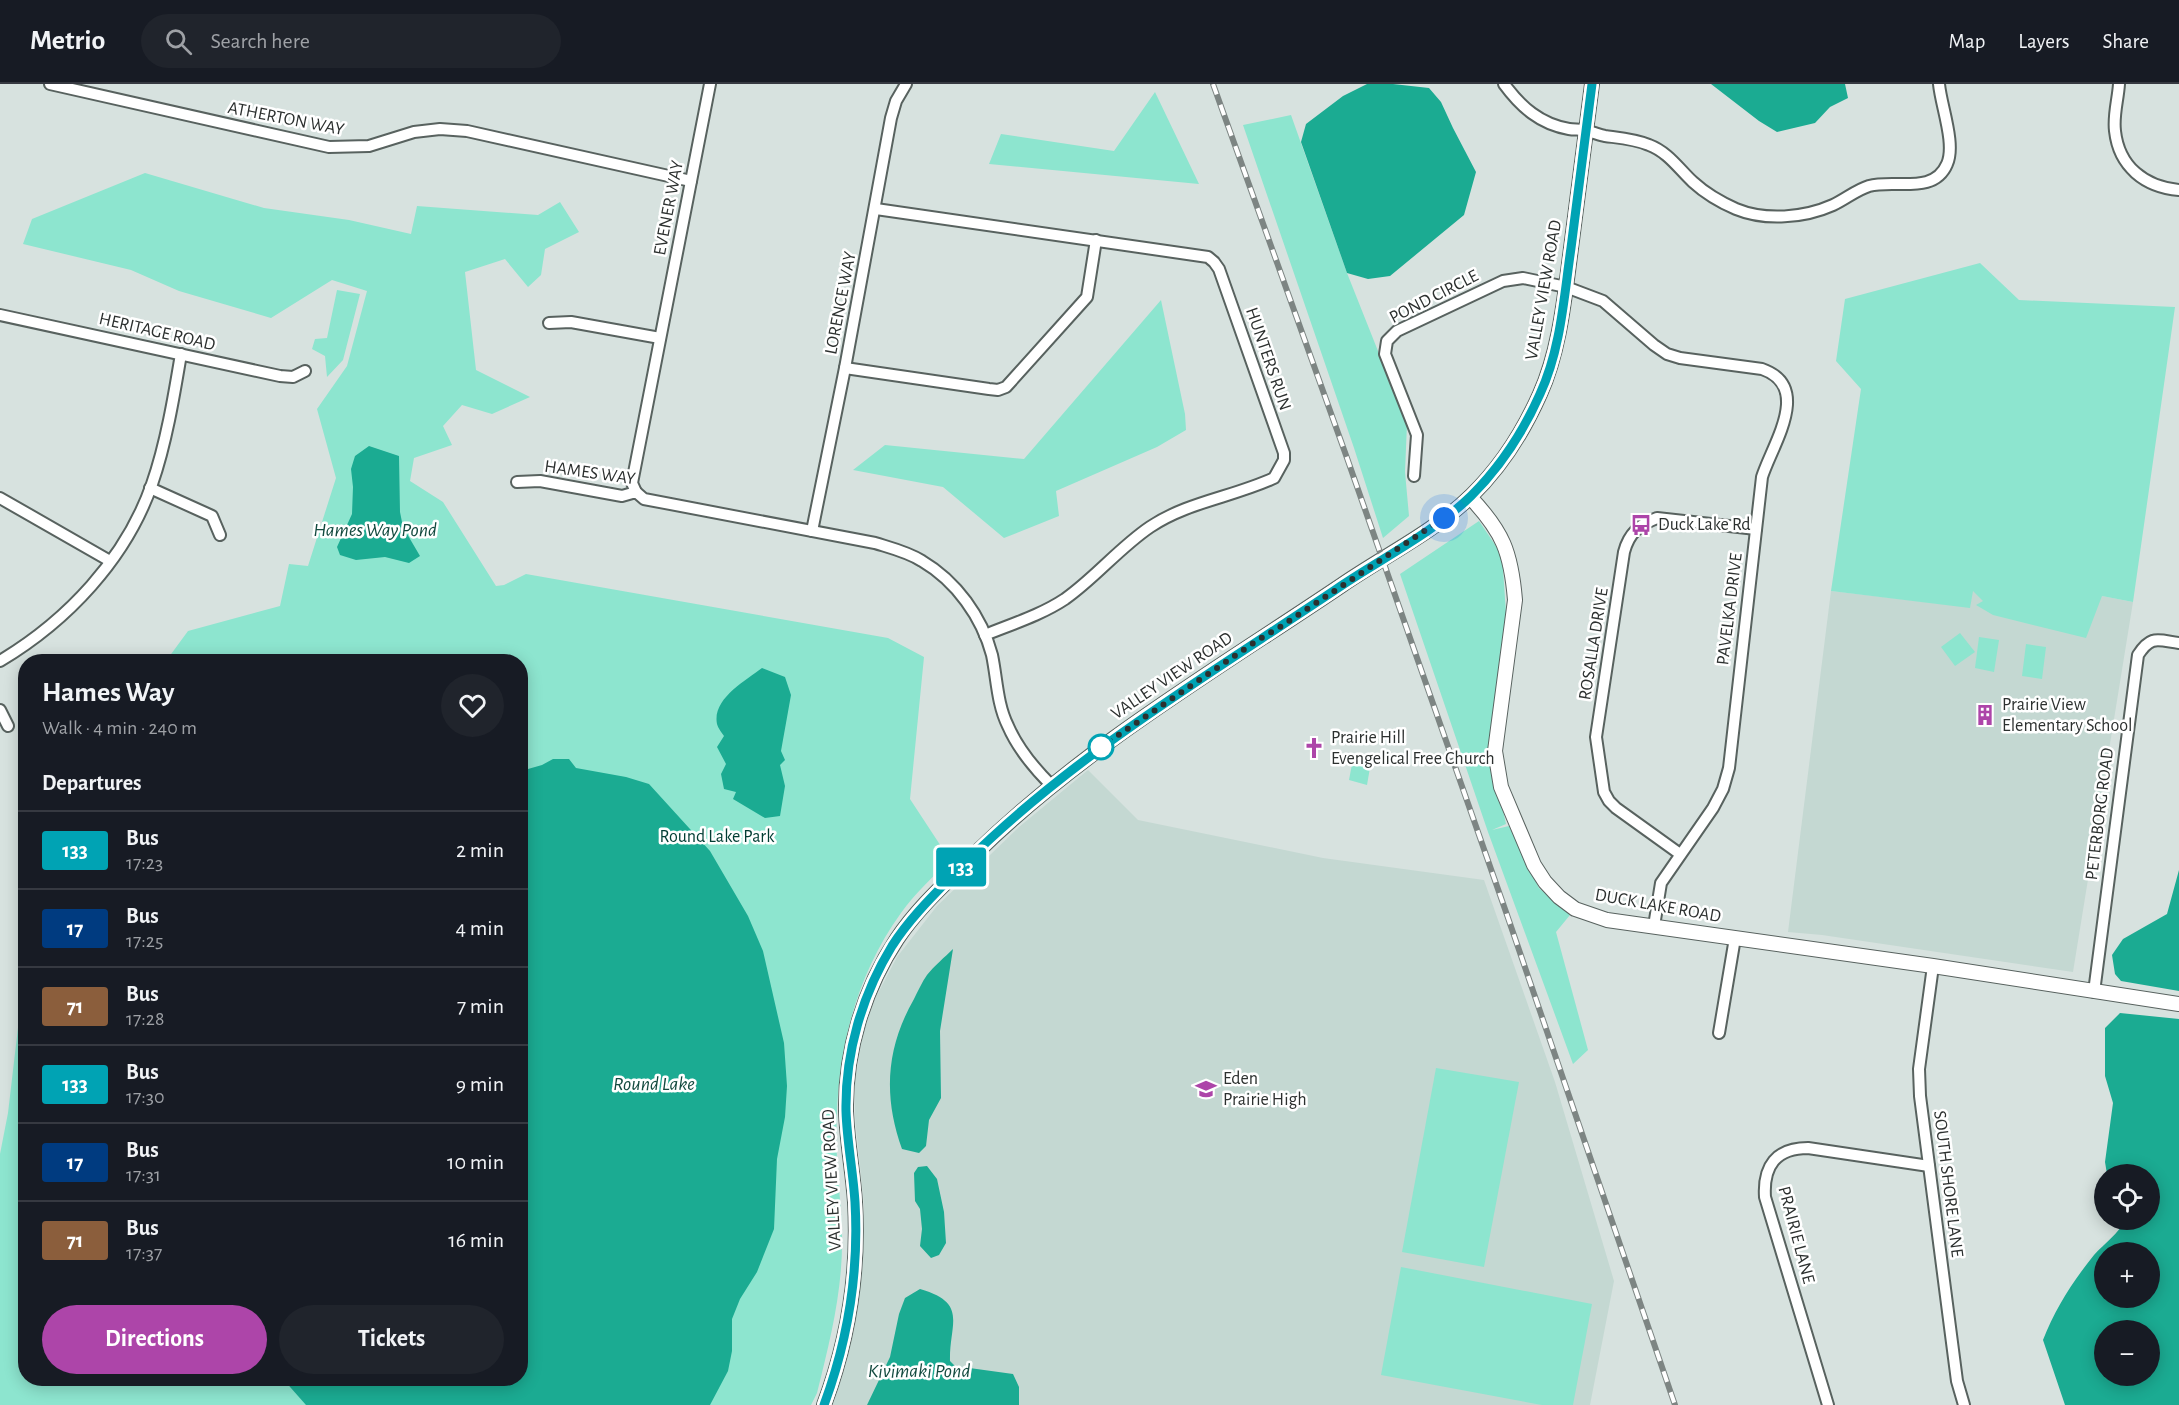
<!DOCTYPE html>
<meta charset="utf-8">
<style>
:root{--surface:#171b24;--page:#20242c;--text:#f1f3f6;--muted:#9ea1a6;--line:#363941;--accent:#ad45a9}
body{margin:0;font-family:"Alegreya Sans",sans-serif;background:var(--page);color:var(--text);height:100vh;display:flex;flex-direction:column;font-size:22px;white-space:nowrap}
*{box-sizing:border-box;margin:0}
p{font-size:20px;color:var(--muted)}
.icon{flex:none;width:33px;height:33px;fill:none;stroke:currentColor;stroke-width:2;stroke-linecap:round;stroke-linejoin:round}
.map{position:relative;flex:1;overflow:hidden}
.panel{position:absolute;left:18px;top:570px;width:510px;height:732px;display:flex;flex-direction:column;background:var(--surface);border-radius:24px;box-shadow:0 3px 15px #0003}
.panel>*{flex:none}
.badge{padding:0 12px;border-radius:4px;font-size:21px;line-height:39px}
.fabs{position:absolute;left:2094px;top:1080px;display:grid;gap:12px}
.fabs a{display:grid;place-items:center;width:66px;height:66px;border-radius:50%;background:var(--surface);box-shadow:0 3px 15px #0003;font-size:30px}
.you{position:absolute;width:30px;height:30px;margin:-15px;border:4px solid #fff;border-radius:50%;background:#1a73e8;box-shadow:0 0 0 9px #1a73e833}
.map>.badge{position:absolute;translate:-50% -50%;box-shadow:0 0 0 3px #fff}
h2{padding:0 24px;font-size:22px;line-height:54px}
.round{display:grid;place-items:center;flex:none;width:63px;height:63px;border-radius:32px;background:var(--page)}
.summary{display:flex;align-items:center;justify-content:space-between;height:102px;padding:0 24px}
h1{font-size:28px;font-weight:600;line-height:45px}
.cta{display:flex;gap:12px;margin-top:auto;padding:12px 24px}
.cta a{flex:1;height:69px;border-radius:36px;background:var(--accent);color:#fff;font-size:24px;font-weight:600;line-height:69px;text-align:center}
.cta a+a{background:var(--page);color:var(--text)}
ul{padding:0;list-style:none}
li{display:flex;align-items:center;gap:18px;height:78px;padding:0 24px;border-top:2px solid var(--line)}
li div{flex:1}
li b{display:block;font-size:22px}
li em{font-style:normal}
li .badge{min-width:66px;font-weight:700;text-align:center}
header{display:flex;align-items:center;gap:36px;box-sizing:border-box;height:84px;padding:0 30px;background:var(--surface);border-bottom:2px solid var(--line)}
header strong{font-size:28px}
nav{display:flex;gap:33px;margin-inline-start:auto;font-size:21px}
.search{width:420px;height:54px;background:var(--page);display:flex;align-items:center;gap:15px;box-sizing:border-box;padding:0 21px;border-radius:33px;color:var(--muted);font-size:22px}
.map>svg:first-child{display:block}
.built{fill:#c4d8d2}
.green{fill:#8de5cf}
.water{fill:#1bab92;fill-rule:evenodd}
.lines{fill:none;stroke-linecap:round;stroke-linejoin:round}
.minor-casing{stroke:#58625f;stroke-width:14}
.tertiary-casing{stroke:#58625f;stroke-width:16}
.minor{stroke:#fff;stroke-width:10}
.tertiary{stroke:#fff;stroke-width:14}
.rail-casing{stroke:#7d8583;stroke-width:6}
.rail{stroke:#fff;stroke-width:4;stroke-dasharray:11;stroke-linecap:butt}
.line-casing{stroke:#fff;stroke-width:14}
.line{stroke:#00a3b4;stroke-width:9}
.walk{stroke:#2c302f;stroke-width:6;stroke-dasharray:0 10.8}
.stop-dot{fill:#fff;stroke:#00a3b4;stroke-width:3}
.labels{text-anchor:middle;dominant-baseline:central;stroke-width:5;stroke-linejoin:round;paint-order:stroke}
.street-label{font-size:18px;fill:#2c302f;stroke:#fff}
.poi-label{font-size:18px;fill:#2c302f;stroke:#fff;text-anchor:start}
.park-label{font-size:18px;fill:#013d33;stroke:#fff}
.water-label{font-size:20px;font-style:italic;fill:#134a3f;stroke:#fff}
</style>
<header>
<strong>Metrio</strong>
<div class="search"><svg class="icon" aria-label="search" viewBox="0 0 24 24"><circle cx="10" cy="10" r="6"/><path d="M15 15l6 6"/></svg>Search here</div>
<nav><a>Map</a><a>Layers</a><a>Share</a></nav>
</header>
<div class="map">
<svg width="2179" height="1321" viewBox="0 0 2179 1321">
<rect width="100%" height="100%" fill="#d7e2df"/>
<g class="built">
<polygon points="1831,507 1969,523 1972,507 2102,512 2133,518 2073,888 1822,851 1788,848"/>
<polygon points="1088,686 1138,736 1323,774 1484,796 1555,998 1614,1197 1590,1321 833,1321 845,1284 855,1242 863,1182 864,1121 855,1034 855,997 863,949 876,913 897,873 937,822 1019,743"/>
</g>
<g class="green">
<polygon points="1155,8 1199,100 989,80 1001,50 1114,67"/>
<polygon points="1291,31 1347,189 1407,340 1405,388 1409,432 1383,454 1354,364 1243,41"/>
<path d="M145 89 264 124 349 136 411 150 417 122 538 131 560 118 579 148 545 165 541 191 528 203 505 175 465 188 476 286 530 313 492 330 462 321 443 342 452 361 414 374 410 397 443 418 496 502 504 501 526 490 888 554 924 573 910 715 950 776C933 793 915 809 901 829 849 901 833 988 837 1075 838 1101 842 1127 842 1152 843 1206 830 1257 817 1309L811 1321H0V1070L8 1029 25 884 26 1294H520V578L166 577 188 547 280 522 289 480 308 482 336 394 317 325 347 282 367 207 332 196 271 234 179 207 131 186 23 160 32 135Z"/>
<polygon points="1980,179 2019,216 2175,223 2133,518 2102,512 2086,554 1993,531 1976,521 1983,517 1973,507 1970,524 1831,507 1861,305 1836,277 1845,215"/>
<polygon points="337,206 360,210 343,276 327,293 325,272 312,265 315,255 327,254"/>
<polygon points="1161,216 1185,330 1186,346 1157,363 1056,407 1059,432 1004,454 943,403 853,386 885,361 1024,375"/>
<polygon points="1479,437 1502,471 1506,529 1489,663 1506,740 1492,746 1509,742 1539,804 1570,831 1556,848 1588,966 1573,980 1488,748 1400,490"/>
<polygon points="1960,549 1975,568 1955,582 1941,563"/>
<polygon points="1979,553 1999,556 1994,588 1975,584"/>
<polygon points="2026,560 2046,563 2042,595 2022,592"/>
<polygon points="1353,675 1371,678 1367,701 1349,696"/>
<polygon points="1436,984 1519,998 1484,1183 1402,1168"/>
<polygon points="1401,1183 1592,1220 1573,1321 1542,1321 1381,1291"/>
</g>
<g class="water">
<polygon points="1367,0 1393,0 1429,4 1441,18 1453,44 1476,88 1464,131 1390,192 1368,195 1347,189 1301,58 1306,40 1343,12"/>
<polygon points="1711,0 1845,0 1848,14 1830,23 1815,39 1777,48 1759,37"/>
<polygon points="369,362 399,372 400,428 403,443 420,472 409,479 385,473 356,476 340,471 337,463 352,430 353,403 351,385 355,372"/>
<path d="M762 584 785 593 791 611 781 667 785 676 780 681 785 702 780 732 765 734 733 715 736 708 724 705 721 690 726 680 717 663 724 652C722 649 718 644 717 640 712 615 745 597 762 584Z"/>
<polygon points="553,675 569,675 576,684 626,693 649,700 710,767 748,832 763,867 784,959 787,1002 785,1033 777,1075 774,1145 757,1188 740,1215 732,1235 732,1267 728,1287 710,1321 306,1321 283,1295 520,1294 521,687 542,681"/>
<polygon points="2179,786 2179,907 2121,897 2115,890 2112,871 2123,855 2167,830"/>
<path d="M953 865 940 947 941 1014 929 1036 926 1062 919 1069 902 1065C883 1012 886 964 914 915 918 907 922 898 927 891 934 882 945 873 953 865Z"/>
<path d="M2120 929 2179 935V1321H2065L2043 1256C2055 1225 2073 1197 2094 1171 2104 1160 2119 1149 2125 1136H2150V1090H2107L2105 1078 2113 1019 2105 992V944ZM2150 1168V1214H2104V1168ZM2150 1246V1292H2104V1246Z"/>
<polygon points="927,1082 937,1095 944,1128 946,1159 939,1171 931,1174 920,1162 922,1145 920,1125 915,1117 914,1089 918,1083"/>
<path d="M920 1205C969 1219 949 1240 950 1277L955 1282 1013 1290 1019 1303V1321H867L890 1273 899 1230 905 1214Z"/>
</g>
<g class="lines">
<defs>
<g id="minor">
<polyline points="50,0 329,63 369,62 414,48 440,45 467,47 691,97"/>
<path d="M1504 0C1521 23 1540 40 1569 45 1575 46 1582 45 1587 47 1593 48 1599 51 1605 52 1620 54 1635 55 1649 61 1668 68 1679 85 1693 98 1705 109 1720 118 1736 125 1765 137 1804 134 1833 121 1846 115 1856 106 1869 102 1895 95 1934 111 1947 80 1956 60 1941 22 1939 0"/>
<path d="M2119 0C2118 16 2113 31 2115 47 2119 83 2145 103 2179 106"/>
<path d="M876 125 1208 173 1214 178 1219 185 1284 369V376L1274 394C1233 413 1187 418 1150 443 1119 464 1095 494 1065 515 1041 531 1012 540 985 551"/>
<polyline points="0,231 280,292 293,293 305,287"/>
<polyline points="549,239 571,238 660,254"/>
<polyline points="845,284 989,305 998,306 1006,303 1087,213 1096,156"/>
<path d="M1414 392 1417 351 1385 270 1387 257 1397 247 1503 197 1523 194 1566 203 1603 217 1654 261 1667 270 1680 274 1762 285C1813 303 1772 361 1762 393L1729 684 1723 705 1713 724 1661 799 1654 842"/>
<path d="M517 398 540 397 622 412 636 408 644 415 875 459C891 464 908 468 922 477 956 497 982 533 992 571 997 595 997 620 1008 642 1018 665 1034 684 1051 701"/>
<polyline points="150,404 212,432 220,451"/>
<polyline points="636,408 632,399 710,0"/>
<polyline points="0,414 110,477"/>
<polyline points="812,447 845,284 891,34 896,17 906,0"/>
<path d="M0 577C67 537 126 475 152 400 166 360 174 312 181 270"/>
<polyline points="0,626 8,642"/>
<path d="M1680 770 1616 724 1609 717 1604 708 1596 653 1624 468C1629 449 1639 441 1657 434L1756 445"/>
<polyline points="1933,882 1919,985 1920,1012 1957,1297 1964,1321"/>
<path d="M2094 908 2138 571C2151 551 2157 556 2179 559"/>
<polyline points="1719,949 1735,854"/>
<path d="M1828 1321 1765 1113C1763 1082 1776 1064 1808 1064L1929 1082"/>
</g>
<g id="tertiary">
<path d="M1470 413C1503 448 1511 468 1515 516L1495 667 1501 703 1534 781 1545 798 1559 813 1575 825 1607 836 1933 882 2179 920"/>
<path d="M824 1321C848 1257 859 1187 855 1118 853 1088 847 1058 846 1027 845 967 864 905 897 855 918 823 948 797 975 770 1084 663 1216 586 1342 501 1384 472 1434 448 1471 412 1500 384 1524 346 1540 310 1559 268 1564 218 1570 172 1577 115 1585 57 1592 0"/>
</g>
</defs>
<use href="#minor" class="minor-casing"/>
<use href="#tertiary" class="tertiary-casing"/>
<use href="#minor" class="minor"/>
<use href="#tertiary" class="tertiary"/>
<defs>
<polyline id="rail" points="1213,0 1347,374 1506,828 1675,1321"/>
</defs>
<use href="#rail" class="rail-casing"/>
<use href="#rail" class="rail"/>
</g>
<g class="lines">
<defs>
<path id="line" d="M824 1321C848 1256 859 1187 855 1118 853 1087 847 1058 846 1027 845 969 862 911 892 862 912 831 938 807 963 781 1073 671 1207 592 1335 506 1380 475 1432 450 1471 412 1500 383 1524 346 1540 310 1561 265 1564 212 1571 164 1578 109 1585 55 1592 0"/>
</defs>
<use href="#line" class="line-casing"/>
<use href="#line" class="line"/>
<polyline class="walk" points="1101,663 1258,556 1280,543 1444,434"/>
</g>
<defs>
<symbol id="bus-bare" viewBox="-9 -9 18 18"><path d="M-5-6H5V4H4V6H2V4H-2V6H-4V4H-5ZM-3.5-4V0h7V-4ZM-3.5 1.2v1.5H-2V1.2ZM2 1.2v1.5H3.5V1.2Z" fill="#ad45a9" stroke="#fff" stroke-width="2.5" paint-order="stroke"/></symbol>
<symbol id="building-bare" viewBox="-9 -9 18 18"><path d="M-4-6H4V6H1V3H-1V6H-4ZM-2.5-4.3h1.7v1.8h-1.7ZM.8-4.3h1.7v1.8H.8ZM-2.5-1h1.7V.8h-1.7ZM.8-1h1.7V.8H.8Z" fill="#ad45a9" stroke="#fff" stroke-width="2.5" paint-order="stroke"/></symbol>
<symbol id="church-bare" viewBox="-9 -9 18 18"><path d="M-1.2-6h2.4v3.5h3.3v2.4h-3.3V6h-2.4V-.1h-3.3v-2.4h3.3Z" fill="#ad45a9" stroke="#fff" stroke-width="2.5" paint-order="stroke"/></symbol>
<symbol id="school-bare" viewBox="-9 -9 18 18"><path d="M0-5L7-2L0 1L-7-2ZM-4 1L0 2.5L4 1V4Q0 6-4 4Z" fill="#ad45a9" stroke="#fff" stroke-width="2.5" paint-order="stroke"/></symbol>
</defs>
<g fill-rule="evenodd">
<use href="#bus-bare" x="1626" y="426" width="30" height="30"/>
<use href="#building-bare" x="1970" y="616" width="30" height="30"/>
<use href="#church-bare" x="1299" y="649" width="30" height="30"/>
<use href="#school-bare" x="1191" y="990" width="30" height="30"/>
</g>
<circle class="stop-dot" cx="1101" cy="663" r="12"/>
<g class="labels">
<g class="street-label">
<text transform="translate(286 35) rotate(11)">ATHERTON WAY</text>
<text transform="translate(669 124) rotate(-79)">EVENER WAY</text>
<text transform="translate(1544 206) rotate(-80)">VALLEY VIEW ROAD</text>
<text transform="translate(1434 213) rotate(-27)">POND CIRCLE</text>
<text transform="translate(841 219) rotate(-79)">LORENCE WAY</text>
<text transform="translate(157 248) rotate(13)">HERITAGE ROAD</text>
<text transform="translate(1268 275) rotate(71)">HUNTERS RUN</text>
<text transform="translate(590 389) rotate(8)">HAMES WAY</text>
<text transform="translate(1730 525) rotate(-83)">PAVELKA DRIVE</text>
<text transform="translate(1594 560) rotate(-81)">ROSALLA DRIVE</text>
<text transform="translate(1172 592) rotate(-34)">VALLEY VIEW ROAD</text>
<text transform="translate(2100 730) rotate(-83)">PETERBORG ROAD</text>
<text transform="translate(1658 822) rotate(10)">DUCK LAKE ROAD</text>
<text transform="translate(832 1096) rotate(-93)">VALLEY VIEW ROAD</text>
<text transform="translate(1948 1100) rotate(83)">SOUTH SHORE LANE</text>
<text transform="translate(1796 1151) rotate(75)">PRAIRIE LANE</text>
</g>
<g class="poi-label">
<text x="1658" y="441">Duck Lake Rd</text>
<text x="2002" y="621">Prairie View<tspan x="2002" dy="21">Elementary School</tspan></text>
<text x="1331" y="654">Prairie Hill<tspan x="1331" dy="21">Evengelical Free Church</tspan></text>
<text x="1223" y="995">Eden<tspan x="1223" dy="21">Prairie High</tspan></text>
</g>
<g class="park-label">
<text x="717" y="753">Round Lake Park</text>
</g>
<g class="water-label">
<text x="375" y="446">Hames Way Pond</text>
<text x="654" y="1000">Round Lake</text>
<text x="919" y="1287">Kivimaki Pond</text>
</g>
</g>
</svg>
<div class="fabs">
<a><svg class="icon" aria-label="locate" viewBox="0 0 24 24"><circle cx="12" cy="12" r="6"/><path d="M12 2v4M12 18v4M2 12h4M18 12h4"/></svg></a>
<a>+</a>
<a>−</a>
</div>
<div class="you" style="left:1444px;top:434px"></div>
<b class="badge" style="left:961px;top:783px;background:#00a3b4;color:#fff">133</b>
<section class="panel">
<div class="summary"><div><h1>Hames Way</h1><p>Walk · 4 min · 240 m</p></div><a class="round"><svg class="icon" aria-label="heart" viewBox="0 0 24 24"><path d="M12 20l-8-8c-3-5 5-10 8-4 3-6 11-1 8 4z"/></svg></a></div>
<h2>Departures</h2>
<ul>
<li><span class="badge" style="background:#00a3b4;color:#fff">133</span><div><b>Bus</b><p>17:23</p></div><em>2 min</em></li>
<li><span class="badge" style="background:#003b80;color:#fff">17</span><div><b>Bus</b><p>17:25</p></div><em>4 min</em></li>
<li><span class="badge" style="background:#8b5e3c;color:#fff">71</span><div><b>Bus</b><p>17:28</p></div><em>7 min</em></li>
<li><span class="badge" style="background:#00a3b4;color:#fff">133</span><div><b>Bus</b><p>17:30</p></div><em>9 min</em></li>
<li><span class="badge" style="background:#003b80;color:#fff">17</span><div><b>Bus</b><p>17:31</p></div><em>10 min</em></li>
<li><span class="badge" style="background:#8b5e3c;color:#fff">71</span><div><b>Bus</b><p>17:37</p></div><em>16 min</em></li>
</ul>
<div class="cta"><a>Directions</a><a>Tickets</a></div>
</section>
</div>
